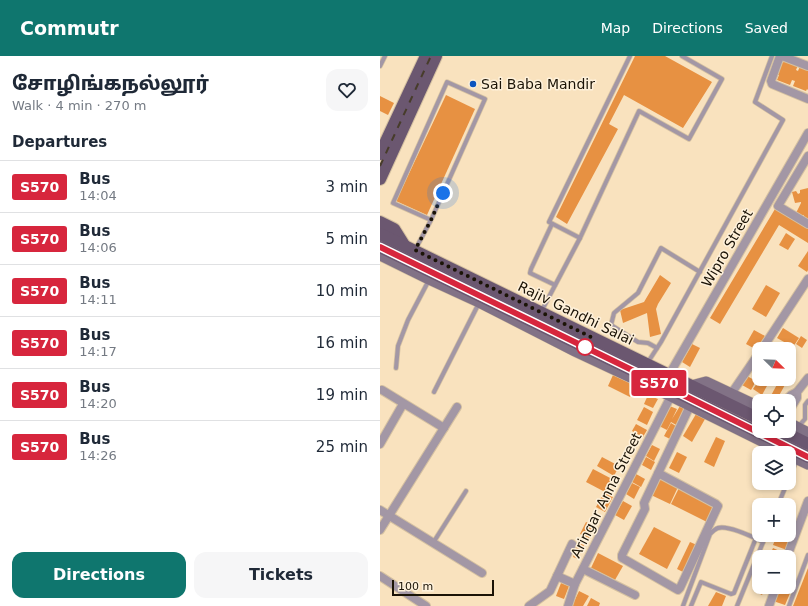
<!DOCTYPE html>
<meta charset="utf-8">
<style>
:root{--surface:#fff;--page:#f6f6f7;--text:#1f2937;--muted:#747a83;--line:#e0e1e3;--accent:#0f766e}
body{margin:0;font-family:"DejaVu Sans","Noto Sans Tamil",sans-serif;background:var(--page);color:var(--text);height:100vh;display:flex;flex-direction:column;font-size:15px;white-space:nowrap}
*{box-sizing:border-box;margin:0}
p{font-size:13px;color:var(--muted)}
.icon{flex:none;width:22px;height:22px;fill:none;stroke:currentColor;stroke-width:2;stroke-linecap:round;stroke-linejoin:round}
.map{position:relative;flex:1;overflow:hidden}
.details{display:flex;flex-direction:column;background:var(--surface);width:380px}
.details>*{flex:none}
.badge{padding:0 8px;border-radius:3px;font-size:14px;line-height:26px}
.needle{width:26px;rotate:113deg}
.buttons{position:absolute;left:372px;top:286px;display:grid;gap:8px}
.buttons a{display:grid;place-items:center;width:44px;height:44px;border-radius:8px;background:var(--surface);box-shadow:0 2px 6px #0003;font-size:20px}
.scale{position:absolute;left:12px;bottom:10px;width:102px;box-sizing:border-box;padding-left:4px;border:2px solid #1b1306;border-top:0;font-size:11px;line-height:14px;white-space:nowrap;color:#1b1306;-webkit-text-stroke:3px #fef1db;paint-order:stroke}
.you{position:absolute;width:20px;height:20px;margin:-10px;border:3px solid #fff;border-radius:50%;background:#1a73e8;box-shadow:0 0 0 6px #1a73e833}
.map>.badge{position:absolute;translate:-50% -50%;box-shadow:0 0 0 2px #fff}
h2{padding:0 12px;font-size:15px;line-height:36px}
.round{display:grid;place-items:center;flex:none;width:42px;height:42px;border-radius:12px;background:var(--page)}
.headline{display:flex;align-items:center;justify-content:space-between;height:68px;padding:0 12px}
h1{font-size:19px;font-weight:800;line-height:30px}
.primary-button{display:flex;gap:8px;margin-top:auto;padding:8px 12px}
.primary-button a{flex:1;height:46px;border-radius:12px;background:var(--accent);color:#fff;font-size:16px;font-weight:800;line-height:46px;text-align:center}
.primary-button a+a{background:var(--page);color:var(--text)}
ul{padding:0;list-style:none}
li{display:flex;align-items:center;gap:12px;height:52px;padding:0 12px;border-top:1px solid var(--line)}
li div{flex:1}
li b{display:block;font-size:15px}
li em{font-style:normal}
li .badge{min-width:44px;font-weight:700;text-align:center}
header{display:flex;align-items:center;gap:24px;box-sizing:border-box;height:56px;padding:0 20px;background:var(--accent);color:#fff}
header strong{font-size:19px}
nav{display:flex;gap:22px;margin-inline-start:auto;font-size:14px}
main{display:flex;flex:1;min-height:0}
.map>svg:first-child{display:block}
.building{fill:#e79142}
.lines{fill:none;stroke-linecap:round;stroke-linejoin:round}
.lane-casing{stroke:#d5c1a1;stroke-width:5.5}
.street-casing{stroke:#d5c1a1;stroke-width:10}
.secondary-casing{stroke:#d5c1a1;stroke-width:12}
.primary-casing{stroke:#d5c1a1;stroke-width:14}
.lane{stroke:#a397a5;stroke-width:4}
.street{stroke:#a397a5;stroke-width:8}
.secondary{stroke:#827286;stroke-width:11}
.primary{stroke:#6b5770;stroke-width:12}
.rail{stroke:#473c2a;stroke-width:2;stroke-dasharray:7 7;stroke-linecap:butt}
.line-casing{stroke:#fff;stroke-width:9}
.line{stroke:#d7263d;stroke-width:6}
.walk{stroke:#1b1306;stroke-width:4;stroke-dasharray:0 7.2}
.poi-dot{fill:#0d54be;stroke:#fef1db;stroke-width:1.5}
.stop-dot{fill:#fff;stroke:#d7263d;stroke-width:2}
.labels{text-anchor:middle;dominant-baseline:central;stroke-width:3;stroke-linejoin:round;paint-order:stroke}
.poi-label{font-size:14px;fill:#1b1306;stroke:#fef1db;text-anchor:start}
.street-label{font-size:14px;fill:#1b1306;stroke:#fef1db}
</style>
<header>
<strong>Commutr</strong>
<nav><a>Map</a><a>Directions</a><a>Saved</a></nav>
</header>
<main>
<section class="details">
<div class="headline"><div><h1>சோழிங்கநல்லூர்</h1><p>Walk · 4 min · 270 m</p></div><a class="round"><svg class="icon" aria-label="heart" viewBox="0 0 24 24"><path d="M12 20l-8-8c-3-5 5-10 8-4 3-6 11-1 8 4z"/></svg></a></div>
<h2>Departures</h2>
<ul>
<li><span class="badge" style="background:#d7263d;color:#fff">S570</span><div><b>Bus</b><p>14:04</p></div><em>3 min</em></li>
<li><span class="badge" style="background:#d7263d;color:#fff">S570</span><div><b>Bus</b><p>14:06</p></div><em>5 min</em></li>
<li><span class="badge" style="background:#d7263d;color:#fff">S570</span><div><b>Bus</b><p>14:11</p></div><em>10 min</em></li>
<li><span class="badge" style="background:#d7263d;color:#fff">S570</span><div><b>Bus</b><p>14:17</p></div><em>16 min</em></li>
<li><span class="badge" style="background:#d7263d;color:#fff">S570</span><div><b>Bus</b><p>14:20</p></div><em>19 min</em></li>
<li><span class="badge" style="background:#d7263d;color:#fff">S570</span><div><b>Bus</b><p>14:26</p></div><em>25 min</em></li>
</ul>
<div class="primary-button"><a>Directions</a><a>Tickets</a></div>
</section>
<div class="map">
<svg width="428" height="550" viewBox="0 0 428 550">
<rect width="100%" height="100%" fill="#f9e2be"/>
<g class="building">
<polygon points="255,0 285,0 332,26 303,72 244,39 229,68 238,73 187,168 176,161"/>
<polygon points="404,4 418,9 416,14 418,15 420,10 428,13 428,34 427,33 426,35 413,30 415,25 412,24 410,29 397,24 399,19 397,19 402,7 403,7"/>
<polygon points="66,39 95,53 47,159 16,145"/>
<polygon points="0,40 14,47 8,59 0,55"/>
<polygon points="428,132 428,165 423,161 424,159 422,159 421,160 416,157 421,147 421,146 415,147 412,136 416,135 418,138 420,137 420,134"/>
<polygon points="395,153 428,173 428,187 399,169 340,268 330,262"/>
<polygon points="406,177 415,183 408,194 399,189"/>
<polygon points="428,195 428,214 427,216 418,210"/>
<polygon points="280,219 291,227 278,248 276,253 281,278 270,281 267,257 243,267 240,254 264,246"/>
<polygon points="386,229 400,237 386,261 372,253"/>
<polygon points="403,272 419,282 413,291 397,282"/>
<polygon points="374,274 385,280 377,294 366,288"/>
<polygon points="421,280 427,284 422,292 416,288"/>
<polygon points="396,286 408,293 392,293"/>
<polygon points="312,288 320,292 310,311 302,306"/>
<polygon points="233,319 256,330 250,341 228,330"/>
<polygon points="367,320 376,325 371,334 362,329"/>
<polygon points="380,323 388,328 382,339 373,333"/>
<polygon points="400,323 406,327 396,345 388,345"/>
<polygon points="268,339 278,343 273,352 264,348"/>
<polygon points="287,349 297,353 292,363 300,350 307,354 298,370 291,366 287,374 277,369"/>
<polygon points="264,351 273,356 267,369 257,364"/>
<polygon points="316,358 325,363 312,386 303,380"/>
<polygon points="291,367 299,372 292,384 284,380"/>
<polygon points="256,368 267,374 263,381 252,375"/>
<polygon points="336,381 345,385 334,411 324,406"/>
<polygon points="272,389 280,393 274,405 266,400"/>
<polygon points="297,396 307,401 299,417 289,412"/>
<polygon points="222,401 239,410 234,420 217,410"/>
<polygon points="266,401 275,406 271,414 262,409"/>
<polygon points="213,413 232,423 225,436 206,426"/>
<polygon points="256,418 265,423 261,431 252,426"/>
<polygon points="279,422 298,431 290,448 271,439"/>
<polygon points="252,427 260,431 254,443 246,438"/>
<polygon points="299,432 334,450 327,466 291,448"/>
<polygon points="224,436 233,441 225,456 216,451"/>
<polygon points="243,445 252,450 244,464 235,459"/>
<polygon points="206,466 215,470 209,482 200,478"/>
<polygon points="274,471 301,485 287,513 259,498"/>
<polygon points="409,474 414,476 407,494 393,489 397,479 409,479"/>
<polygon points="310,486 317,489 303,516 297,513"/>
<polygon points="198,487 204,489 198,503 193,501"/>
<polygon points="393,492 406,498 405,501 389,501"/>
<polygon points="218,497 243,510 235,524 211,512"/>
<polygon points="428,512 428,550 413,550"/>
<polygon points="181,527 189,530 184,543 176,540"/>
<polygon points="378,531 386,531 382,539 376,536"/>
<polygon points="398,531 411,535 405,549 393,545"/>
<polygon points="199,535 209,540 203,550 192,550"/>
<polygon points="336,536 346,540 342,550 328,550"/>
<polygon points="211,542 220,547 219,550 207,550"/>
</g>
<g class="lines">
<defs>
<g id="lane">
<polyline points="0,10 5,0"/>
<polyline points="172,168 151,213 150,217 175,229"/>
<polyline points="200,182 169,166 250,0"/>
<polyline points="35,194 51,164 105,43 67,26 13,147 51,164"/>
<polyline points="161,256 200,182 259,55 309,83 342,23 302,0"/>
<polyline points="277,292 268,287 258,286 231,269 234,257 258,237 281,192 320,216"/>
<polyline points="268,306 281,286 403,64 375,46 392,0"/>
<polyline points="16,312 18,290 28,264 49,224"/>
<polyline points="54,336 99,247"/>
<polyline points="418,371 425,363 425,349 428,345"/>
<polyline points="409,423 417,403"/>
<polyline points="400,427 400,428 406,431"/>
<polyline points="398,449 407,427"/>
<polyline points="53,487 86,435"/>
<path d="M303 550 330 478C332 476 335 473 338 472 349 469 373 481 383 486"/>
<polyline points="311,550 321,526 351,538 354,537 376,482"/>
<polyline points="357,550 386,479"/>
<polyline points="409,550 428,499"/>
</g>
<g id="street">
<polyline points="400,0 391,25 392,28 428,43"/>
<polyline points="402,0 428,10"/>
<polyline points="428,100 398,150 428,168"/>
<polyline points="382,293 428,223"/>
<polyline points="289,319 428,77"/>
<polyline points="2,334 64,372"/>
<polyline points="351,338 379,297"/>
<polyline points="405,345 411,339 417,336 428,322"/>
<polyline points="409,355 417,342 417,336"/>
<polyline points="0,388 23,348"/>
<polyline points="278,417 336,448 338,450 300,532 298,534 244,503 242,502 242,499 265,453 264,447 310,350"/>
<polyline points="0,454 102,517"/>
<polyline points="0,474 77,351"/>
<polyline points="407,501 428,445"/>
<polyline points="203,513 255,539"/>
<polyline points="0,520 46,550"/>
<polyline points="177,520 195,528"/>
<polyline points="149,550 170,535 192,488"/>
<polyline points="188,550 195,528 291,340"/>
<polyline points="389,550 396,531"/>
</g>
<g id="secondary">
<polyline points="0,199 49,223 99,246 195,295 291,340 406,397"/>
<polyline points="311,330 326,326 379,351"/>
<polyline points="409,367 428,377"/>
<polyline points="409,399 428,408"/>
</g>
<g id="primary">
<polyline points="0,98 46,0"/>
<polyline points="0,123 56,0"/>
<polyline points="0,166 14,173 24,189"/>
<polyline points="0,178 379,363"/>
<polyline points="0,191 297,336 428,401"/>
<polyline points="402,375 428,388"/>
</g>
</defs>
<use href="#lane" class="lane-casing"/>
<use href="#street" class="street-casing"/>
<use href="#secondary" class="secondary-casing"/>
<use href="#primary" class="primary-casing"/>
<use href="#lane" class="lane"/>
<use href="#street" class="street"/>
<use href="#secondary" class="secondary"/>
<use href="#primary" class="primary"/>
<g class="rail">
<polyline points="0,110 51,0"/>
<polyline points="0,188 379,374"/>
<polyline points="381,375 428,398"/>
</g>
</g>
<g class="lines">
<defs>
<polyline id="line" points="0,191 297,336 428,401"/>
</defs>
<use href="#line" class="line-casing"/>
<use href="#line" class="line"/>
<polyline class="walk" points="63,137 51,164 35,194 211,281 205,291"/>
</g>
<circle class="poi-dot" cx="93" cy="28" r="4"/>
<circle class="stop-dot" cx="205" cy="291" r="8"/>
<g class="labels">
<g class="poi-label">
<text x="101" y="28">Sai Baba Mandir</text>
</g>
<g class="street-label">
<text transform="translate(347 192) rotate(-60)">Wipro Street</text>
<text transform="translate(196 257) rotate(26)">Rajiv Gandhi Salai</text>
<text transform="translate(226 439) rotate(-63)">Aringar Anna Street</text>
</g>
</g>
</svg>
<div class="buttons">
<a><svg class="needle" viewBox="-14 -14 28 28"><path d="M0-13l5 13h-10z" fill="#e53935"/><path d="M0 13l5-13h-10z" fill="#747a83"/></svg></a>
<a><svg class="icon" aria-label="locate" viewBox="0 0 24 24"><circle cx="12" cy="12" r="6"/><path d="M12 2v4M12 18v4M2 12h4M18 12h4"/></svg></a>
<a><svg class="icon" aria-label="layers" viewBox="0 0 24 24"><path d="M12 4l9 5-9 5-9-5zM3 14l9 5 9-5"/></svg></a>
<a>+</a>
<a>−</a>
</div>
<div class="scale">100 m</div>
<div class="you" style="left:63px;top:137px"></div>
<b class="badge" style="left:279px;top:327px;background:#d7263d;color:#fff">S570</b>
</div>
</main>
